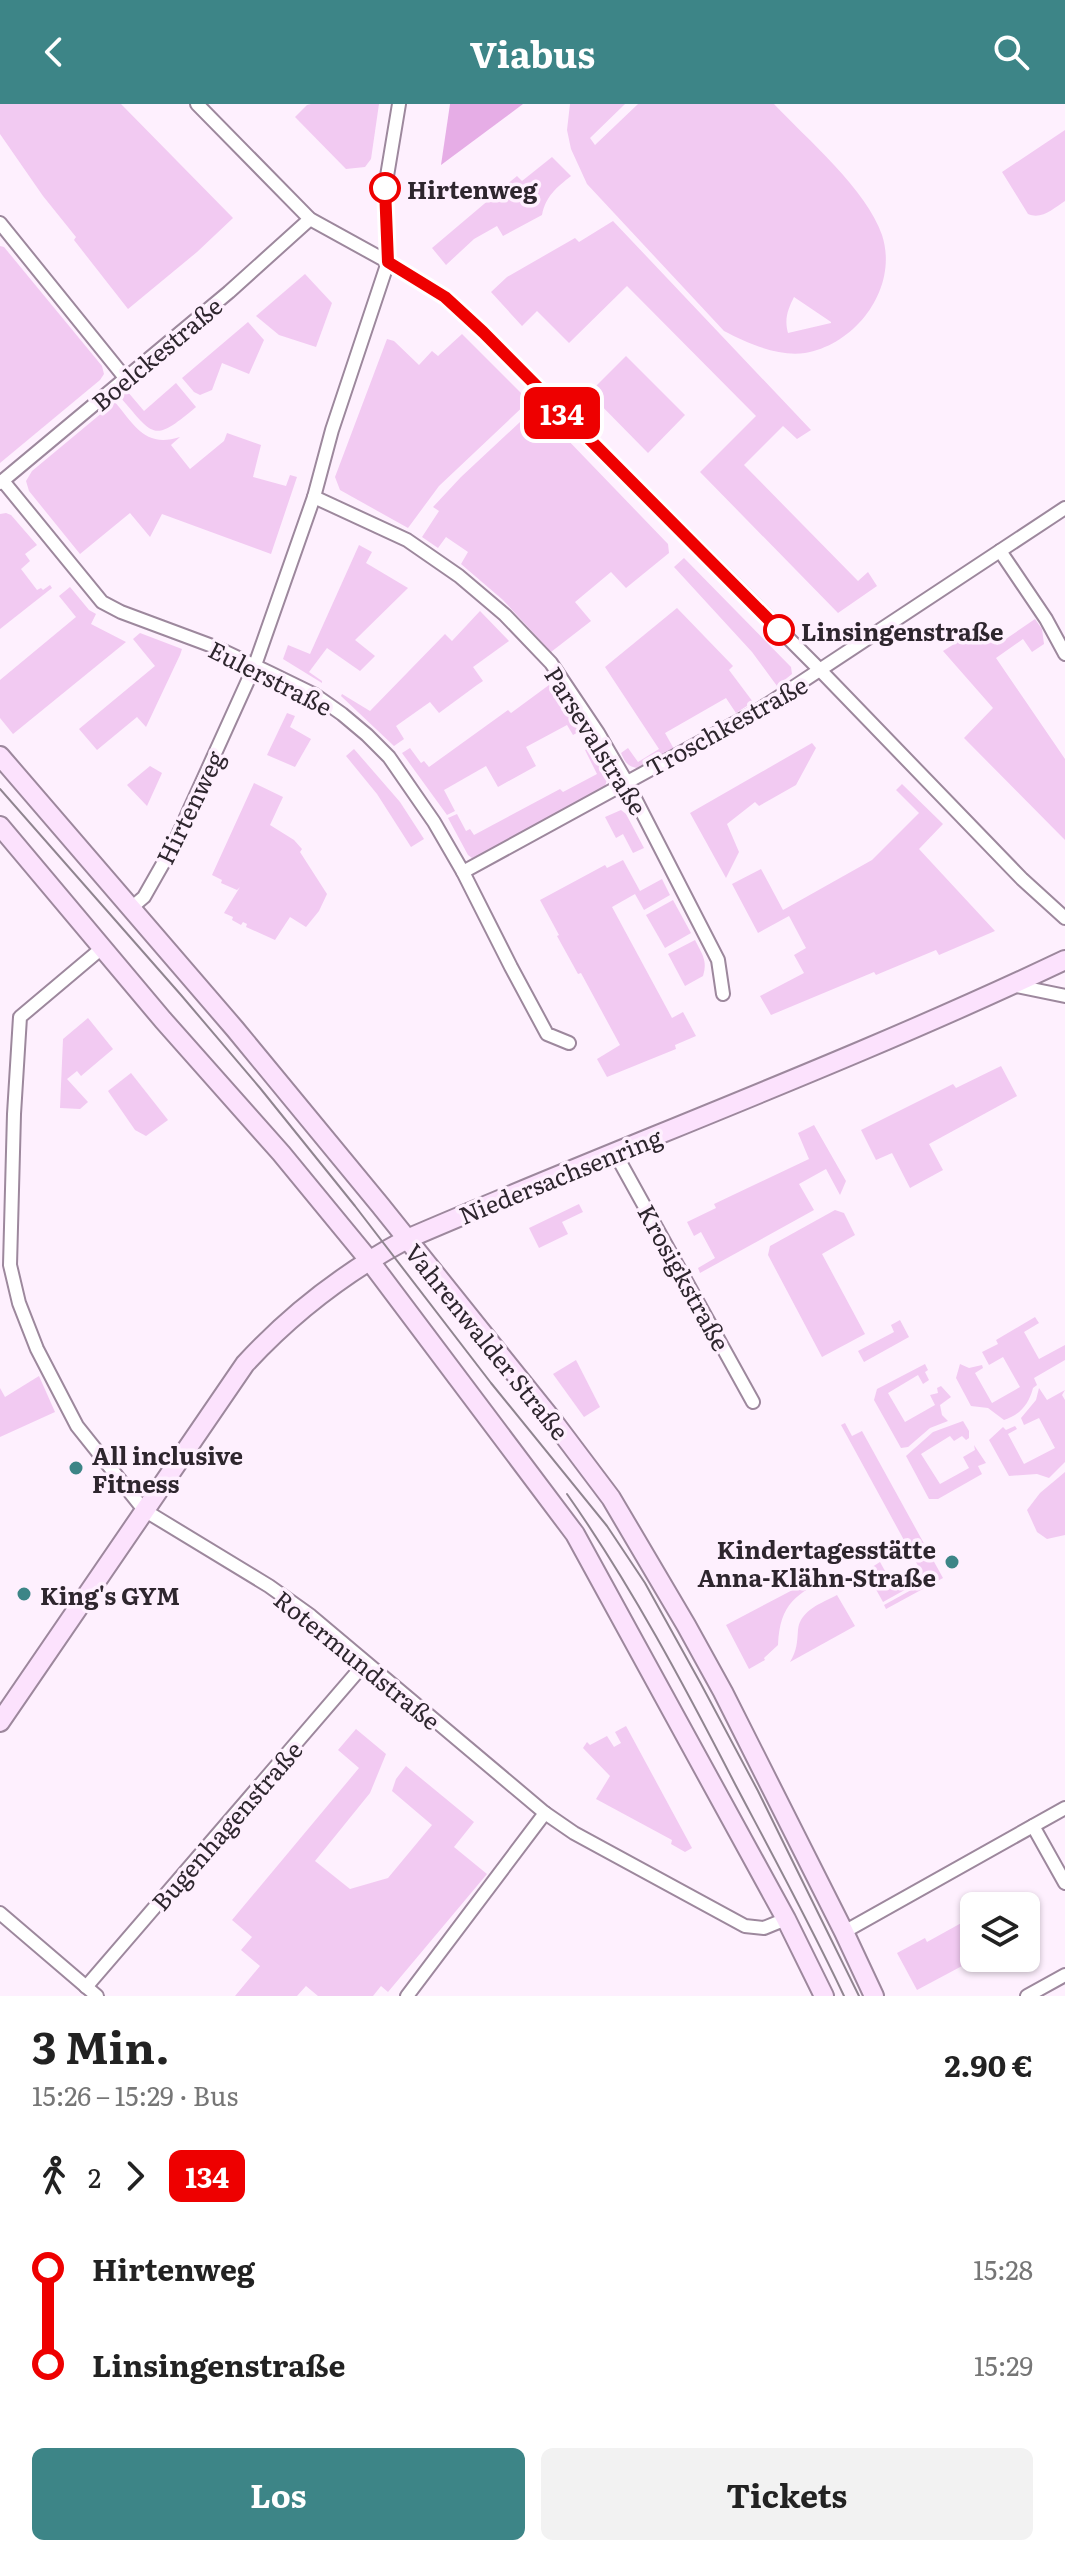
<!DOCTYPE html>
<html lang="de">
<meta charset="utf-8">
<style>
:root{--surface:#fff;--page:#f2f2f2;--text:#222;--muted:#767676;--accent:#3d8587}
body{margin:0;font-family:Literata,serif;background:var(--page);color:var(--text);height:100vh;display:flex;flex-direction:column;font-size:30px;white-space:nowrap}
*{box-sizing:border-box;margin:0}
p{font-size:26px;color:var(--muted)}
.icon{flex:none;width:44px;height:44px;fill:none;stroke:currentColor;stroke-width:2;stroke-linecap:round;stroke-linejoin:round}
.map{position:relative;height:1892px;overflow:hidden}
.side{display:flex;flex-direction:column;background:var(--surface);flex:1}
.side>*{flex:none}
.badge{padding:0 16px;border-radius:12px;font-size:28px;line-height:52px}
.buttons{position:absolute;left:960px;top:1788px;display:grid;gap:16px}
.buttons a{display:grid;place-items:center;width:80px;height:80px;border-radius:12px;background:var(--surface);box-shadow:0 2px 6px #0004;font-size:40px}
.map>.badge{position:absolute;translate:-50% -50%;box-shadow:0 0 0 4px #fff}
.legs{display:flex;align-items:center;gap:12px;height:88px;padding:0 32px;font-size:26px}
.legs p{margin-inline-start:auto}
.headline{display:flex;align-items:center;justify-content:space-between;height:136px;padding:0 32px}
h1{font-size:44px;font-weight:700;line-height:60px}
.action{display:flex;gap:16px;margin-top:auto;padding:16px 32px}
.action a{flex:1;height:92px;border-radius:12px;background:var(--accent);color:#fff;font-size:32px;font-weight:700;line-height:92px;text-align:center}
.action a+a{background:var(--page);color:var(--text)}
ul{padding:0 32px;list-style:none}
li{display:flex;align-items:center;gap:28px;height:96px;font-size:30px}
li i{display:grid;place-items:center;width:12px;height:100%;margin:0 10px;background:currentColor}
li i::after{content:'';width:20px;height:20px;margin:-10px;border:6px solid;border-radius:50%;background:var(--surface)}
li p{margin-inline-start:auto}
li:first-child i{background:linear-gradient(#0000 50%,currentColor 0)}
li:last-child i{background:linear-gradient(currentColor 50%,#0000 0)}
header{display:flex;justify-content:space-between;align-items:center;height:104px;padding:0 32px;background:var(--accent);color:#fff;font-size:36px;font-weight:700}
.map>svg:first-child{display:block}
.green{fill:#f2caf2;fill-rule:evenodd}
.forest{fill:#e6ade6}
.lines{fill:none;stroke-linecap:round;stroke-linejoin:round}
.street-casing{stroke:#9d889d;stroke-width:16}
.secondary-casing{stroke:#9d889d;stroke-width:22}
.street{stroke:#fff;stroke-width:12}
.secondary{stroke:#fce2fd;stroke-width:18}
.tram{stroke:#908590;stroke-width:2}
.line-1-casing{stroke:#fff;stroke-width:18}
.line-1{stroke:#e00;stroke-width:12}
.stop-1-dot{fill:#fff;stroke:#e00;stroke-width:4}
.poi-dot{fill:#3d8587;stroke:#fef0fe;stroke-width:3}
.labels{text-anchor:middle;dominant-baseline:central;stroke-width:7;stroke-linejoin:round;paint-order:stroke}
.stop-label{font-size:24px;font-weight:bold;fill:#2e262e;stroke:#fef0fe;text-anchor:start}
.street-label{font-size:24px;fill:#2e262e;stroke:#fef0fe}
.poi-label{font-size:24px;font-weight:bold;fill:#2e262e;stroke:#fef0fe;text-anchor:start}
</style>
<header><svg class="icon" aria-label="back" viewBox="0 0 24 24"><path d="M15 5l-7 7 7 7"/></svg>Viabus<svg class="icon" aria-label="search" viewBox="0 0 24 24"><circle cx="10" cy="10" r="6"/><path d="M15 15l6 6"/></svg></header>
<div class="map">
<svg width="1065" height="1892" viewBox="0 0 1065 1892">
<rect width="100%" height="100%" fill="#fef0fe"/>
<g class="green">
<polygon points="0,0 121,0 233,114 197,148 128,205 74,136 76,133 43,92 0,30"/>
<polygon points="311,0 379,0 371,55 365,63 346,65 295,13 307,1"/>
<path d="M570 0H625L590 34 595 41 638 0H774C807 35 867 86 882 131 899 183 857 240 805 249 778 253 747 239 724 227L587 80 571 45 567 26ZM794 193 831 218V219L788 229C784 215 788 205 794 193Z"/>
<path d="M1065 26V97C1054 104 1042 116 1028 110L1002 68Z"/>
<path d="M552 53 571 72C556 84 546 92 542 111L503 132 497 122 474 135 446 161 432 144 517 72 522 77Z"/>
<polygon points="613,117 811,326 797,335 783,322 744,361 858,477 868,468 877,482 838,509 700,368 756,312 627,182 569,239 537,207 522,222 491,188 507,173 575,134 579,138"/>
<polygon points="0,142 4,143 102,262 104,270 100,276 0,359"/>
<polygon points="305,170 332,199 316,243 279,231 256,212"/>
<polygon points="248,218 264,236 249,270 222,259 212,286 200,291 194,288 182,274"/>
<polygon points="462,230 529,297 439,382 408,424 340,386 335,373 387,235 394,237 419,261 432,247 438,252"/>
<polygon points="626,252 685,311 648,349 589,289"/>
<path d="M176 279 196 303C153 339 155 333 120 293L127 287 144 307Z"/>
<path d="M115 298C135 322 145 344 180 333L171 341 190 365 224 337 227 329 261 341 253 373 286 382 290 371 297 373 271 450 162 410 150 433 130 409 80 450 29 387 26 377 32 367Z"/>
<polygon points="536,303 668,440 669,449 626,484 611,468 575,498 591,517 551,548 503,496 461,460 468,448 446,433 438,444 422,433 439,407 433,403 461,373"/>
<polygon points="6,409 11,411 37,441 25,450 30,457 21,465 37,486 41,484 43,486 50,481 52,484 0,525 0,410"/>
<polygon points="359,441 372,448 366,459 408,484 355,536 375,552 360,567 327,544 309,568 322,577 322,579 283,555 288,541 310,550"/>
<polygon points="684,454 791,563 792,570 777,582 752,548 674,463"/>
<polygon points="70,483 89,506 96,510 91,520 126,538 13,630 0,614 0,576 76,513 59,492"/>
<path d="M677 504 733 562 729 566 753 598 736 609 726 594 665 629 674 645 637 664C627 662 625 658 621 649L628 644 638 658 659 645 605 563Z"/>
<polygon points="480,507 509,537 473,563 483,577 477,581 439,609 430,598 396,622 404,635 394,642 341,592 342,590 370,607 445,530 452,537"/>
<polygon points="1035,515 1042,525 1044,540 1032,548 1023,535 996,554 1065,655 1065,736 964,634 993,604 943,547 983,522 997,541"/>
<polygon points="140,529 182,545 180,551 146,623 137,613 97,646 79,625 155,562 133,535"/>
<polygon points="549,581 580,627 573,631 567,621 526,643 536,662 498,683 486,662 444,686 455,707 447,711 402,649 410,644 421,659 424,657 429,663 508,606 511,609"/>
<polygon points="287,609 295,612 290,623 311,635 295,663 267,651"/>
<polygon points="812,639 816,644 796,681 759,702 755,698 727,720 739,748 726,774 690,709"/>
<polygon points="590,643 607,675 605,683 479,751 472,754 468,751 448,714 457,710 466,727 470,725 474,731 560,685 563,688 597,670 585,646"/>
<polygon points="354,645 400,698 424,735 411,743 377,690 346,652"/>
<polygon points="150,662 162,669 147,702 127,681"/>
<polygon points="254,679 283,693 270,721 294,736 302,745 300,748 327,790 319,807 306,823 290,813 275,836 246,823 247,820 243,818 241,821 232,816 233,813 224,809 240,783 237,786 221,779 222,776 212,771"/>
<polygon points="902,680 943,720 919,745 995,827 939,851 936,846 876,871 874,868 771,911 760,892 804,869 794,851 806,844 789,812 758,829 732,780 761,765 783,806 872,756 919,709 896,686"/>
<polygon points="621,706 626,710 644,744 633,749 623,730 616,734 605,713"/>
<polygon points="623,756 640,787 662,775 670,791 644,806 635,790 612,803 672,914 683,908 696,932 675,941 676,945 607,973 597,955 620,941 581,869 578,870 557,832 559,831 540,796 605,761 607,764"/>
<polygon points="673,796 691,829 665,844 646,811"/>
<path d="M695 836C702 850 708 857 703 872L685 882 668 850Z"/>
<polygon points="88,914 113,945 81,972 77,967 67,975 88,998 80,1005 60,1004 63,935"/>
<polygon points="1001,962 1017,992 929,1040 943,1066 910,1084 892,1049 876,1056 861,1026 953,980 956,984"/>
<polygon points="131,969 168,1016 146,1032 135,1026 108,987"/>
<polygon points="814,1021 846,1077 840,1091 826,1065 799,1080 814,1106 700,1169 698,1164 715,1154 701,1128 694,1132 687,1118 716,1104 714,1100 809,1055 798,1029"/>
<polygon points="579,1100 583,1108 562,1118 568,1130 539,1144 529,1124"/>
<polygon points="835,1106 844,1109 855,1131 822,1150 865,1230 822,1253 768,1151 770,1142"/>
<path d="M1035 1213 1039 1219 1024 1228 1039 1255 1065 1241V1256L1034 1274 1037 1281 1033 1284C1029 1300 1020 1311 1004 1316L988 1304 971 1302 956 1274 960 1260 969 1264 982 1261 983 1264 975 1269 992 1299 1020 1283 1003 1253 989 1261 982 1248 998 1240 996 1236Z"/>
<polygon points="900,1216 909,1233 864,1258 858,1247 894,1228 891,1221"/>
<polygon points="576,1256 600,1303 584,1313 553,1270"/>
<polygon points="925,1260 928,1266 925,1268 929,1276 923,1280 918,1271 888,1289 905,1318 935,1301 930,1291 938,1289 937,1284 941,1282 951,1293 940,1301 942,1311 948,1317 930,1324 908,1343 901,1344 874,1296 877,1285"/>
<polygon points="39,1272 55,1308 0,1333 0,1284 5,1293"/>
<polygon points="1039,1284 1047,1296 1065,1286 1062,1291 1065,1296 1065,1358 1049,1374 1037,1370 1009,1372 989,1336 1003,1323 1006,1326 1015,1322 1017,1325 1008,1330 1024,1360 1055,1344 1039,1314 1024,1321 1021,1314 1036,1296"/>
<polygon points="963,1317 969,1327 969,1334 966,1336 962,1332 954,1337 950,1332 921,1350 940,1380 969,1364 963,1353 975,1346 974,1341 986,1359 978,1362 982,1370 938,1395 929,1395 906,1352 933,1328"/>
<polygon points="845,1319 852,1332 862,1327 943,1474 886,1505 884,1501 922,1480 918,1472 922,1469 841,1321"/>
<polygon points="1065,1368 1065,1431 1047,1435 1037,1428 1027,1406 1040,1389"/>
<polygon points="880,1458 894,1483 907,1477 910,1483 883,1498 868,1471 858,1476 856,1473"/>
<path d="M825 1469H830L832 1472C796 1490 780 1499 778 1541L764 1554 765 1556 749 1565 726 1521Z"/>
<path d="M837 1491 855 1522 790 1558C797 1546 797 1539 798 1526 800 1506 822 1499 837 1491Z"/>
<polygon points="626,1622 692,1744 685,1748 671,1740 672,1736 596,1695 610,1672 583,1644 587,1638 590,1641 607,1632 614,1643 621,1639 615,1628"/>
<polygon points="356,1625 386,1650 370,1689 315,1757 350,1785 388,1774 432,1721 392,1687 396,1675 406,1662 474,1718 454,1743 487,1770 388,1888 381,1882 373,1892 318,1892 306,1882 297,1892 235,1892 260,1862 241,1846 252,1833 232,1816 359,1664 338,1646"/>
<polygon points="974,1812 974,1854 977,1854 917,1886 897,1849 925,1834 927,1838"/>
</g>
<polygon class="forest" points="450,0 523,0 441,61"/>
<g class="lines">
<defs>
<g id="street">
<polyline points="197,0 310,115 388,158 445,193 483,228 821,567 1022,775 1065,814"/>
<polyline points="0,119 126,275"/>
<polyline points="3,377 102,498 121,508 215,543 270,569 315,591 342,610 367,631 389,653 434,718 463,768 511,863 547,930 569,939"/>
<polyline points="0,379 229,188 310,115"/>
<polyline points="314,393 407,436 459,472 505,511 551,559 598,629 626,677 718,856 723,890"/>
<polyline points="1000,447 1046,515 1065,550"/>
<polyline points="463,768 759,606 1065,404"/>
<polyline points="131,804 144,793 173,742 255,561 314,393 332,326 388,158 385,84 399,0"/>
<polyline points="102,844 20,913 14,1010 10,1161 19,1199 37,1245 77,1322 144,1406 269,1482 311,1512 545,1709 574,1729 745,1822 764,1824 786,1815"/>
<polyline points="1012,881 1065,892"/>
<polyline points="615,1049 753,1298"/>
<polyline points="1033,1722 1065,1779"/>
<polyline points="0,1809 97,1892"/>
<polyline points="844,1828 1065,1704"/>
<polyline points="86,1883 365,1559"/>
<polyline points="407,1892 545,1709"/>
<polyline points="1027,1892 1065,1871"/>
</g>
<g id="secondary">
<polyline points="0,652 235,925 380,1101 553,1317 611,1394 686,1521 723,1588 844,1828 874,1892"/>
<polyline points="0,722 163,916 281,1049 369,1156 575,1430 786,1815 824,1892"/>
<path d="M0 1618 245 1260C291 1210 347 1167 407 1135 625 1041 850 958 1065 856"/>
</g>
</defs>
<use href="#street" class="street-casing"/>
<use href="#secondary" class="secondary-casing"/>
<use href="#street" class="street"/>
<use href="#secondary" class="secondary"/>
<g class="tram">
<polyline points="0,685 181,891 260,984 355,1102 491,1279 607,1422 645,1479 701,1580 758,1687 859,1892"/>
<path d="M567 1390C631 1481 684 1581 735 1680 772 1750 810 1820 844 1892"/>
</g>
</g>
<g class="lines">
<defs>
<polyline id="line-1" points="385,84 388,158 445,193 483,228 779,526"/>
</defs>
<use href="#line-1" class="line-1-casing"/>
<use href="#line-1" class="line-1"/>
</g>
<g class="stop-1-dot">
<circle cx="385" cy="84" r="14"/>
<circle cx="779" cy="526" r="14"/>
</g>
<g class="poi-dot">
<circle cx="76" cy="1364" r="8"/>
<circle cx="952" cy="1458" r="8"/>
<circle cx="24" cy="1490" r="8"/>
</g>
<g class="labels">
<g class="stop-label">
<text x="407" y="84">Hirtenweg</text>
<text x="801" y="526">Linsingenstraße</text>
</g>
<g class="street-label">
<text transform="translate(156 249) rotate(-40)">Boelckestraße</text>
<text transform="translate(271 573) rotate(27)">Eulerstraße</text>
<text transform="translate(726 621) rotate(-29)">Troschkestraße</text>
<text transform="translate(597 636) rotate(58)">Parsevalstraße</text>
<text transform="translate(189 703) rotate(-64)">Hirtenweg</text>
<text transform="translate(560 1071) rotate(-22)">Niedersachsenring</text>
<text transform="translate(685 1173) rotate(61)">Krosigkstraße</text>
<text transform="translate(488 1237) rotate(51)">Vahrenwalder Straße</text>
<text transform="translate(358 1555) rotate(39)">Rotermundstraße</text>
<text transform="translate(226 1721) rotate(-49)">Bugenhagenstraße</text>
</g>
<g class="poi-label">
<text x="92" y="1350">All inclusive<tspan x="92" dy="28">Fitness</tspan></text>
<text x="936" y="1444" text-anchor="end">Kindertagesstätte<tspan x="936" dy="28">Anna-Klähn-Straße</tspan></text>
<text x="40" y="1490">King's GYM</text>
</g>
</g>
</svg>
<div class="buttons">
<a><svg class="icon" aria-label="layers" viewBox="0 0 24 24"><path d="M12 4l9 5-9 5-9-5zM3 14l9 5 9-5"/></svg></a>
</div>
<b class="badge" style="left:562px;top:309px;background:#e00;color:#fff">134</b>
</div>
<section class="side">
<div class="headline"><div><h1>3 Min.</h1><p>15:26 – 15:29 · Bus</p></div><b>2.90 €</b></div>
<div class="legs"><svg class="icon" aria-label="walk" viewBox="0 0 24 24"><circle cx="13" cy="4" r="2"/><path d="M13 8l-2 6 4 7M11 14l-3 7M7 12l3-4h3l4 4"/></svg>2<svg class="icon" aria-label="forward" viewBox="0 0 24 24"><path d="M9 5l7 7-7 7"/></svg><b class="badge" style="background:#e00;color:#fff">134</b></div>
<ul>
<li><i style="color:#e00"></i><b>Hirtenweg</b><p>15:28</p></li>
<li><i style="color:#e00"></i><b>Linsingenstraße</b><p>15:29</p></li>
</ul>
<div class="action"><a>Los</a><a>Tickets</a></div>
</section>
